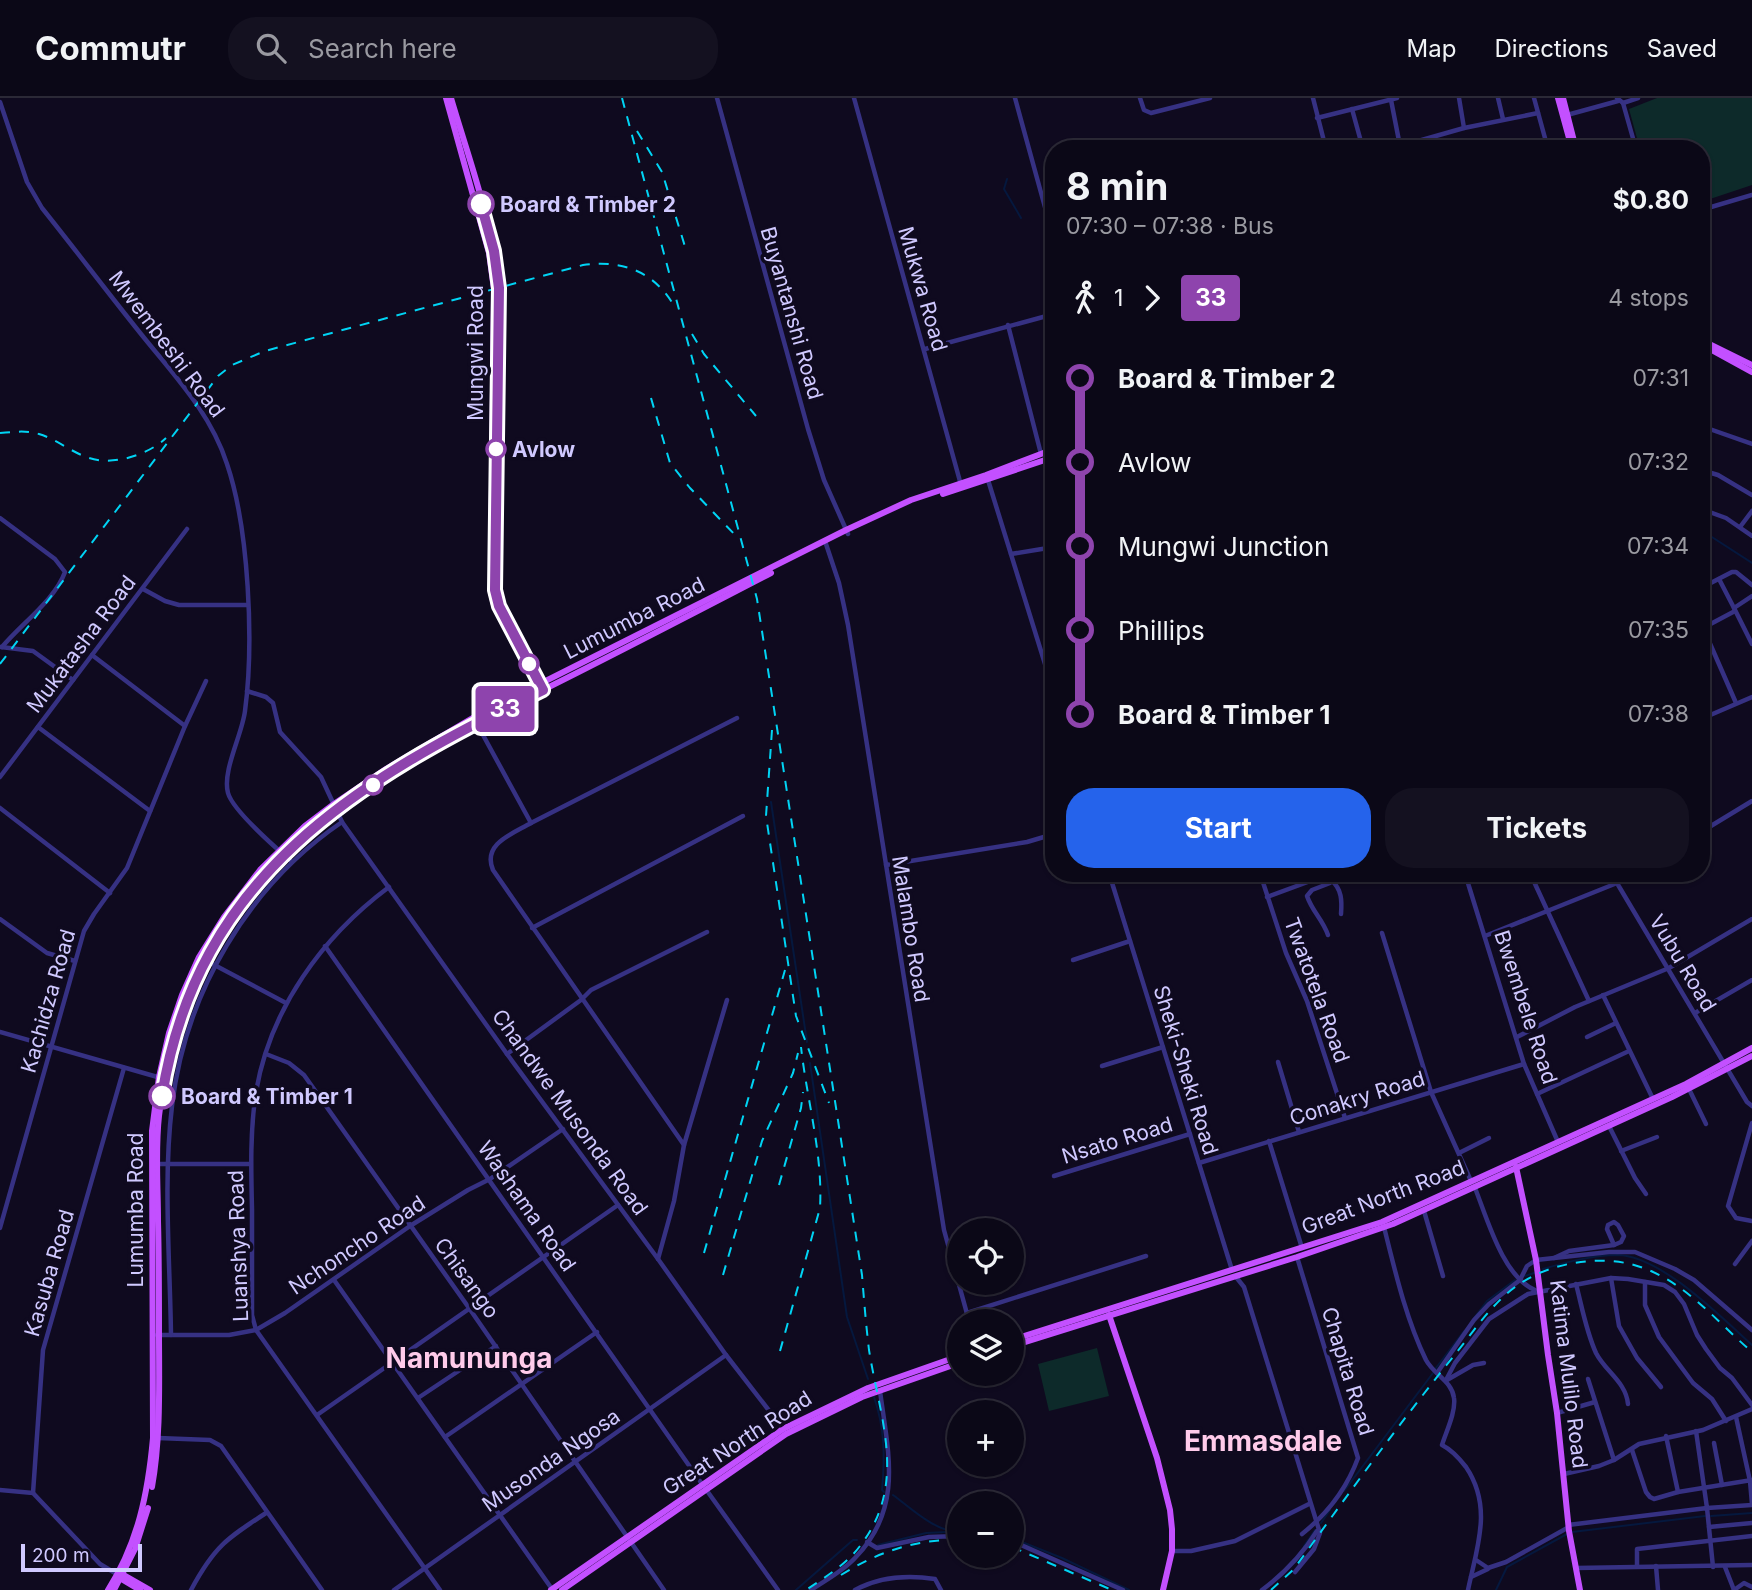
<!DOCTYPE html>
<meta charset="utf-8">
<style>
:root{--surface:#0b0817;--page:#141120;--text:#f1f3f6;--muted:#9a9aa1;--line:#2b2936;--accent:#2563eb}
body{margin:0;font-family:Inter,sans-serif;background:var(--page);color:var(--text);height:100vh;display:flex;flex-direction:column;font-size:26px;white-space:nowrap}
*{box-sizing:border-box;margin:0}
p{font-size:23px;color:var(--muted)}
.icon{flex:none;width:38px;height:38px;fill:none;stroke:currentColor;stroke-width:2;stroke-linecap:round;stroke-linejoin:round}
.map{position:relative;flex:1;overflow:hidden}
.details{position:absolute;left:1045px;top:42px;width:665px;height:742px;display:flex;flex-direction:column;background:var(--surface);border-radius:28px;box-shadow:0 2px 5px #0004,0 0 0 2px var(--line)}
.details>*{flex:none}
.badge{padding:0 14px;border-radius:5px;font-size:24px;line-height:46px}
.buttons{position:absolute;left:947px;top:1120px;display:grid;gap:14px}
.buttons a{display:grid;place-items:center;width:77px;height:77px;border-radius:50%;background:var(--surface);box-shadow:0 2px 5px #0004,0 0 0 2px var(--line);font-size:35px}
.scale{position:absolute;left:21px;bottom:18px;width:121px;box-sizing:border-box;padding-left:7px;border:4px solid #d0c9ff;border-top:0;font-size:19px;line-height:24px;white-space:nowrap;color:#d0c9ff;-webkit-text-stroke:5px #0f0a1f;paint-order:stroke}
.map>.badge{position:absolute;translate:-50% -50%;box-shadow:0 0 0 4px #fff}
.legs{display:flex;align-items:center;gap:10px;height:77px;padding:0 21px;font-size:23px}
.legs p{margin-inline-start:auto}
.overview{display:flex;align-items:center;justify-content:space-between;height:119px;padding:0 21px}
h1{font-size:38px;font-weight:700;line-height:52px}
.cta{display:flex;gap:14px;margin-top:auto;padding:14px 21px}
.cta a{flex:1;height:80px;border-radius:28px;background:var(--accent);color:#fff;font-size:28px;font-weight:700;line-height:80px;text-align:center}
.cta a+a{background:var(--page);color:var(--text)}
ul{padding:0 21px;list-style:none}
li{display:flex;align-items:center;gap:24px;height:84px;font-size:26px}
li i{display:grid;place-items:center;width:10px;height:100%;margin:0 9px;background:currentColor}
li i::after{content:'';width:18px;height:18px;margin:-9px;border:5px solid;border-radius:50%;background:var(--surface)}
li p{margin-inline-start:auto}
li:first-child i{background:linear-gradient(#0000 50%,currentColor 0)}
li:last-child i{background:linear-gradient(currentColor 50%,#0000 0)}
header{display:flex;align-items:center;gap:42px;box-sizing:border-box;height:98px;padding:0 35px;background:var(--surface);border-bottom:2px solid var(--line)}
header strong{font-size:33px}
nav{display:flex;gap:38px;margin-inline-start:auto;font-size:24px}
.search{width:490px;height:63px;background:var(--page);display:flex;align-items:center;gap:18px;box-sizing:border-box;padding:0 24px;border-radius:28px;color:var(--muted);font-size:26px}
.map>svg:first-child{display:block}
.green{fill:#0d2a2a}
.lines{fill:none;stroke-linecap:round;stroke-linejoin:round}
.stream{stroke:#05183e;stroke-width:2}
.minor{stroke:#363183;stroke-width:4.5}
.major{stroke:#c350ff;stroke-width:6}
.rail{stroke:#00d4f4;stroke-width:2;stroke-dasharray:10 9;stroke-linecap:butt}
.line-1-casing{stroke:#fff;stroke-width:16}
.line-1{stroke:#8e44ad;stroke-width:10}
.stop-1-dot{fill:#fff;stroke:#8e44ad;stroke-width:3.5}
.labels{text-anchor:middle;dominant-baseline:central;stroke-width:7;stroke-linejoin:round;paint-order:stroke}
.stop-label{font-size:21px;font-weight:bold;fill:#d0c9ff;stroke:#0f0a1f;text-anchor:start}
.street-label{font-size:21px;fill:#d0c9ff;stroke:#0f0a1f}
.district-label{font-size:28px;font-weight:bold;fill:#ffcbea;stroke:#0f0a1f}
</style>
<header>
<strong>Commutr</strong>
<div class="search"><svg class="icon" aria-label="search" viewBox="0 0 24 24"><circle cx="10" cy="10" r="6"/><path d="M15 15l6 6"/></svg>Search here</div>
<nav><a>Map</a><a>Directions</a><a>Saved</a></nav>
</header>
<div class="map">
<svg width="1752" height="1492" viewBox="0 0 1752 1492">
<rect width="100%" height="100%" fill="#0f0a1f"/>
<g class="green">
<polygon points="1657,0 1752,0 1752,87 1701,104 1701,51 1640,51 1629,11"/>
<polygon points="1097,1250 1109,1298 1049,1313 1038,1266"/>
</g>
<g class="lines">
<g class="stream">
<polyline points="1007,81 1004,91 1021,120"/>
<polyline points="1701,432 1752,465"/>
<polyline points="771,704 807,944"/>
<polyline points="810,965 847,1219 868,1281"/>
<path d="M1543 1171C1567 1164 1593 1157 1618 1157 1661 1158 1721 1219 1752 1247"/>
<polyline points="1525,1178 1534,1175"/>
<polyline points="1474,1220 1487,1203 1515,1182"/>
<polyline points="1436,1270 1464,1233"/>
<path d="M874 1299C885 1331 885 1359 882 1392L884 1394"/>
<polyline points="1344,1393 1433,1275"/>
<path d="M893 1397C912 1411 934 1433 959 1434"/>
<polyline points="1711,1418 1752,1415"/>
<polyline points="1321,1425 1330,1412"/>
<polyline points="1572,1434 1705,1418"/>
<polyline points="1012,1440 1062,1460 1129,1492"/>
<polyline points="878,1447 926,1435 947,1434"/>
<polyline points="1304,1448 1315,1432"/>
<polyline points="796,1492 853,1442 857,1442"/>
<polyline points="1496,1492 1507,1469 1567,1436"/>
</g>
<g class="minor">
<polyline points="717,0 808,331 824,382 848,436"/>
<polyline points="854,0 961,387"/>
<polyline points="1015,0 1054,142"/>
<polyline points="1140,0 1144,12 1151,15 1210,0"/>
<polyline points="1313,0 1326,51"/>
<polyline points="1459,0 1464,30"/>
<polyline points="1498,0 1503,21"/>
<polyline points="1534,0 1548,51"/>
<polyline points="1617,0 1623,5 1636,51"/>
<polyline points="1391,2 1400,48"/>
<path d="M0 4 27 84 42 110C74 150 105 191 137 231 171 274 210 313 227 366 249 431 254 545 245 613 242 637 222 673 228 695 233 713 277 751 292 764"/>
<polyline points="1623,5 1638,0"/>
<polyline points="1352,11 1363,51"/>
<polyline points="1567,17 1618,3"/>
<polyline points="1317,20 1397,0"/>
<polyline points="1390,51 1464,30 1538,15"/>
<polyline points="1525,51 1547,44"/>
<polyline points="1701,112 1752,97"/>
<polyline points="1008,227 1041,356"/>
<polyline points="925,251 1054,216"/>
<polyline points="1701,328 1752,346"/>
<polyline points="1701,372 1718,377 1752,397"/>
<polyline points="988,382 1054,595"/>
<polyline points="1701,411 1726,420 1752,438"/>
<path d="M0 420 55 461 65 474C55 502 21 526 2 549"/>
<polyline points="1740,429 1752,413"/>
<polyline points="825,443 839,485 848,527 944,1132 969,1223"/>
<polyline points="1703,447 1702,459 1709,486"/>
<polyline points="1011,456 1054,449"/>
<polyline points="1719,481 1734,510"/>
<polyline points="1701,490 1732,474 1736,474 1752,487"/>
<polyline points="143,491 165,503 179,507 248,507"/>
<polyline points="1752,498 1734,510 1752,546"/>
<polyline points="1701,525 1736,605"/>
<polyline points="1703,530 1735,513"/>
<polyline points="1,549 33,553 73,582"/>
<polyline points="92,557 185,628"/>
<polyline points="247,593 266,599 273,605 280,634 321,679 342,724 507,956 658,1161 726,1257 784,1332"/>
<polyline points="1701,621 1752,599"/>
<polyline points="477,626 531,725 737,620"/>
<polyline points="38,629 150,713"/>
<polyline points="0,679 187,431"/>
<polyline points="0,710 110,795"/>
<polyline points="1701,718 1708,730"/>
<path d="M531 725C512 736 482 746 493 772L684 1047 674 1103 658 1161"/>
<polyline points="1701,734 1752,703"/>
<polyline points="886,767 1027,744 1054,736"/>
<polyline points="1109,775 1232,1172"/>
<polyline points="1260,775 1286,855 1307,903 1345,1020"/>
<polyline points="1530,775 1589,903"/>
<polyline points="1611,775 1747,1004 1752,1008"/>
<path d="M1331 782C1342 791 1342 803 1341 816"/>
<polyline points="1467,782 1524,966 1558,1044"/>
<polyline points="1112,783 1139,775"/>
<path d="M389 789C322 839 270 911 256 994 250 1033 251 1071 252 1111 252 1146 252 1182 252 1217L256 1232 440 1492"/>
<polyline points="1267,799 1332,775"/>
<polyline points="0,821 47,855 75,863"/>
<polyline points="532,830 743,718"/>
<polyline points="1382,835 1431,994 1471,1083"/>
<path d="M1328 837C1323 822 1312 813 1307 798L1312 792 1330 785 1331 782 1329 777"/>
<polyline points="1485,838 1617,785 1633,775"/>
<polyline points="325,848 702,1386"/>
<polyline points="205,862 286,905"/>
<polyline points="1073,862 1130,843"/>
<polyline points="1603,897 1653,1001"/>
<polyline points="1695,915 1752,882"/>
<polyline points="0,934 161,980"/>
<polyline points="1517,939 1575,909 1669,870 1752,821"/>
<polyline points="1587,939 1616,925"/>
<polyline points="266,956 289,965 304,977 469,1210 664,1492"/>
<polyline points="507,956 581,902 591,892 707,834"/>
<polyline points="1278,964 1299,1034"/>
<polyline points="1102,968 1163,949"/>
<polyline points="1689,991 1706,1026"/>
<polyline points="1537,996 1629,953"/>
<polyline points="1752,1025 1728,1108 1736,1120 1752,1123"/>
<polyline points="1609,1028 1635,1080 1646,1096"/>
<polyline points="1269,1043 1302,1150"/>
<polyline points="684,1047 727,902"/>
<polyline points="1621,1053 1657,1039"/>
<polyline points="1459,1055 1489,1040"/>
<polyline points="1199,1065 1524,966"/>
<polyline points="158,1066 250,1066"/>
<polyline points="1054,1078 1190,1036"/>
<path d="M1475 1090C1487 1120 1503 1179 1535 1192"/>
<polyline points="1424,1113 1443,1178"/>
<polygon points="1614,1124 1618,1127 1624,1138 1621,1144 1614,1147 1607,1131 1608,1127"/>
<path d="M1384 1129C1395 1173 1406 1221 1426 1262 1434 1277 1452 1283 1454 1300 1456 1314 1446 1334 1442 1347 1452 1352 1459 1360 1466 1369 1493 1409 1477 1449 1468 1492"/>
<polyline points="0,1130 84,833 94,816 127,770 185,628 206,583"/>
<path d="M1297 1159 1358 1360C1347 1390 1327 1416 1302 1436"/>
<polyline points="1554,1160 1569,1153 1614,1147"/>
<polyline points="1735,1166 1752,1143"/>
<polyline points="1236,1179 1244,1189 1320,1435 1314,1451 1295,1474"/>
<polyline points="1611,1180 1619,1228 1637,1260 1661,1289"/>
<polyline points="334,1182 552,1491"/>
<polyline points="1645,1184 1645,1207 1659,1239 1693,1285 1712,1301 1726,1323"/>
<path d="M1576 1186C1582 1209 1586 1233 1596 1255 1605 1273 1626 1284 1628 1306"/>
<polyline points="967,1215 1146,1158"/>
<polyline points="157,1237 229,1237 256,1232 285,1215 410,1128 468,1092 490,1081 563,1031"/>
<path d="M171 1237C170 1162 163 1083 172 1008 185 895 248 788 342 724"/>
<polyline points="1437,1275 1474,1222 1489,1206 1520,1182 1527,1168 1536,1162 1609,1154 1635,1154 1675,1171 1694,1182 1752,1232"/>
<polyline points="1588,1281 1614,1362"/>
<polyline points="1446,1282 1455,1265 1489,1221 1528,1196 1611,1180 1628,1181 1664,1187 1675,1194 1684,1206 1697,1237 1706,1251 1720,1270 1732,1280 1752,1307"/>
<polyline points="1447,1282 1473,1267 1484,1265"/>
<polyline points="418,1300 496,1248"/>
<polyline points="1557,1315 1595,1304"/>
<polyline points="317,1317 618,1107"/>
<polyline points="1736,1319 1750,1383 1752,1406"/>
<polyline points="1696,1333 1707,1410 1752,1407"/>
<polyline points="1666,1338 1678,1394"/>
<polyline points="445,1339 597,1234"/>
<polyline points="158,1340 210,1342 221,1348 322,1492"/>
<polyline points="1714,1345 1722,1387"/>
<polyline points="1632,1352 1646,1394 1650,1399 1654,1401 1678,1394 1752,1382"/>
<polyline points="1564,1376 1599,1368 1614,1362 1639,1346 1703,1332 1752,1311"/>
<polyline points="705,1390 778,1492"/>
<polyline points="0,1392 33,1395 100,1466 115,1475"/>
<polyline points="33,1395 43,1252 124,970"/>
<polyline points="1568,1427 1707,1410 1713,1469"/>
<polyline points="1709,1429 1752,1425"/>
<polyline points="1012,1443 1123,1492"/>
<polyline points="867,1444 877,1450 929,1439 959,1438"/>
<polyline points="1172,1453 1191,1453 1235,1443 1309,1406"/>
<polyline points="1476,1462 1488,1470 1506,1464 1569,1429"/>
<polyline points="1637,1468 1637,1451 1752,1438"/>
<polyline points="1656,1468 1658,1492"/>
<polyline points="1725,1469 1734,1492"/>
<polyline points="1576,1470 1752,1467"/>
<polyline points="1471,1479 1488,1471"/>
<path d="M191 1492C214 1449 226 1441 266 1415"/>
<polyline points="394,1492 726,1257"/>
<path d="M811 1492C826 1482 843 1473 855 1460 904 1410 888 1354 880 1293"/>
<path d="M855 1492C879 1479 908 1477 935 1481L941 1492"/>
<path d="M1262 1492C1285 1475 1302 1457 1317 1433"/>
<polyline points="1734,1492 1744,1485 1752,1489"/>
</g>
<g class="major">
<polyline points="446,0 489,155 494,191 491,494 494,507 537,590"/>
<path d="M451 0C471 69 500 141 498 213"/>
<polyline points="1558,0 1572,51"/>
<polyline points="1563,0 1576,51"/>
<polyline points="1701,242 1752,267"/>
<polyline points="1701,246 1752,274"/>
<polyline points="943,396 1054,359"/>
<polyline points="1516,1069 1536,1162 1548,1257 1557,1315 1569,1433 1580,1492"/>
<polyline points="1109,1217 1157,1360 1170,1412 1172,1431 1172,1453 1163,1492"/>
<polyline points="1012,1242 1382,1124 1686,986 1752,950"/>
<polyline points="1012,1248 1297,1159 1393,1126 1672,999 1752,958"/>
<path d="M152 1389C161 1338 159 1286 159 1235 159 1198 159 1160 158 1123 158 1088 155 1053 159 1018 184 784 353 686 545 591 621 553 696 514 771 475"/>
<polyline points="122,1476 150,1492"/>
<polyline points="118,1479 140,1492"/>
<path d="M108 1492C138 1445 148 1395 153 1340L152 1033 159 979 169 935 182 897 199 859 224 819 260 772 305 728 334 706 386 671 476 618 846 432 911 402 986 377 1054 351"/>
<polyline points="114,1492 135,1451 148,1410"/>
<polyline points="551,1492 783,1331 868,1290 959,1258"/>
<polyline points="562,1492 786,1336 862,1299 959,1265"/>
</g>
<g class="rail">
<path d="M622 0 757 501 862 1177C864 1202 866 1227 869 1252 880 1321 908 1386 860 1448 846 1467 825 1479 806 1492"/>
<polyline points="637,33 662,74 687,155"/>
<polyline points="692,236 704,256 756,318"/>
<polyline points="651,300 670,365 690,390 738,440"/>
<path d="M0 335C13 334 26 332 39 336 56 341 71 354 89 360 113 368 148 357 166 340"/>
<path d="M0 566 218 278 232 267 265 253 583 167C621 162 652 172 673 206"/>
<polyline points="772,632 766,718 796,918 829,1005"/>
<polyline points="779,1087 801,1010 803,994"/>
<polyline points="704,1155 785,872"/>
<polyline points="723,1177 762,1043 793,975 798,955"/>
<path d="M780 1253 820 1110C823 1056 807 1003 801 949"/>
<polyline points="1012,1449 1112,1492"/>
<path d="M841 1477C878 1454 915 1441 959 1442"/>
<path d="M1271 1492 1294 1471C1346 1399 1398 1327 1453 1259 1474 1233 1493 1203 1521 1185 1551 1165 1599 1157 1634 1167 1682 1180 1715 1222 1752 1254"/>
</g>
</g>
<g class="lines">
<defs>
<path id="line-1" d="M162 998C197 777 357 682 543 592L499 508 495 492 499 190 494 153 481 106"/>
</defs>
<use href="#line-1" class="line-1-casing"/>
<use href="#line-1" class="line-1"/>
</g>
<g class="stop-1-dot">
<circle cx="481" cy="106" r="12"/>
<circle cx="496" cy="351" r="9"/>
<circle cx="529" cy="566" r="9"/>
<circle cx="373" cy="687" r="9"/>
<circle cx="162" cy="998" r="12"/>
</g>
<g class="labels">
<g class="stop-label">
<text x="500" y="106">Board &amp; Timber 2</text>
<text x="512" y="351">Avlow</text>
<text x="181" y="998">Board &amp; Timber 1</text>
</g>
<g class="street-label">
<text transform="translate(923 191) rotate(74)">Mukwa Road</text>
<text transform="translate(792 215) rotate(74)">Buyantanshi Road</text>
<text transform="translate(167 246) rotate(53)">Mwembeshi Road</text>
<text transform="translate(475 255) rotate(-90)">Mungwi Road</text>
<text transform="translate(634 520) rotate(-27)">Lumumba Road</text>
<text transform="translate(81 546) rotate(-53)">Mukatasha Road</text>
<text transform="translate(911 831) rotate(81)">Malambo Road</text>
<text transform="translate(1683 865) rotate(59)">Vubu Road</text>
<text transform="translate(1317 892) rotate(70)">Twatotela Road</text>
<text transform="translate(48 903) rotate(-74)">Kachidza Road</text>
<text transform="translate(1526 909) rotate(72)">Bwembele Road</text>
<text transform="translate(1186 972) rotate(73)">Sheki-Sheki Road</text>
<text transform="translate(1357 1000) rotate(-17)">Conakry Road</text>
<text transform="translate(570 1014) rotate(54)">Chandwe Musonda Road</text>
<text transform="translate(1117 1042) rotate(-17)">Nsato Road</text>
<text transform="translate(1383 1099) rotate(-21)">Great North Road</text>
<text transform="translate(527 1108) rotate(55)">Washama Road</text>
<text transform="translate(135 1112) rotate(-90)">Lumumba Road</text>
<text transform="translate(357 1147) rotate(-34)">Nchoncho Road</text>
<text transform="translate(238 1148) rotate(-92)">Luanshya Road</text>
<text transform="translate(49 1175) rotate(-74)">Kasuba Road</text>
<text transform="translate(467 1180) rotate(54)">Chisango</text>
<text transform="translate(1348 1273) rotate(73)">Chapita Road</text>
<text transform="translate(1569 1276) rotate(83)">Katima Mulilo Road</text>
<text transform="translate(737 1345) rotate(-33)">Great North Road</text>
<text transform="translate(551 1362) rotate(-35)">Musonda Ngosa</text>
</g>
<g class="district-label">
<text x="469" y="1260">Namununga</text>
<text x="1263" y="1343">Emmasdale</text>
</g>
</g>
</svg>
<div class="buttons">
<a><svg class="icon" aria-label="locate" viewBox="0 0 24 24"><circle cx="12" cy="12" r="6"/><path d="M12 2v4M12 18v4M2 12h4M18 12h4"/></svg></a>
<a><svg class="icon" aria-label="layers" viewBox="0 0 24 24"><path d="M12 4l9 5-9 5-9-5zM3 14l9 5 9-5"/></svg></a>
<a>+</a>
<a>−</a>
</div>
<div class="scale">200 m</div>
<b class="badge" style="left:505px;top:611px;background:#8e44ad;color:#fff">33</b>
<section class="details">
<div class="overview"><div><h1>8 min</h1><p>07:30 – 07:38 · Bus</p></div><b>$0.80</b></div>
<div class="legs"><svg class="icon" aria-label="walk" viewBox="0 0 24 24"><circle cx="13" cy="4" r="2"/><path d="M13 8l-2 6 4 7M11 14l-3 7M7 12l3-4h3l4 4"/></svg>1<svg class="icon" aria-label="forward" viewBox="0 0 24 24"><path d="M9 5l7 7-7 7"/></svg><b class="badge" style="background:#8e44ad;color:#fff">33</b><p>4 stops</p></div>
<ul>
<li><i style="color:#8e44ad"></i><b>Board &amp; Timber 2</b><p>07:31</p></li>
<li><i style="color:#8e44ad"></i><span>Avlow</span><p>07:32</p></li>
<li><i style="color:#8e44ad"></i><span>Mungwi Junction</span><p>07:34</p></li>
<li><i style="color:#8e44ad"></i><span>Phillips</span><p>07:35</p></li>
<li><i style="color:#8e44ad"></i><b>Board &amp; Timber 1</b><p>07:38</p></li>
</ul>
<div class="cta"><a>Start</a><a>Tickets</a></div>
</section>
</div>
